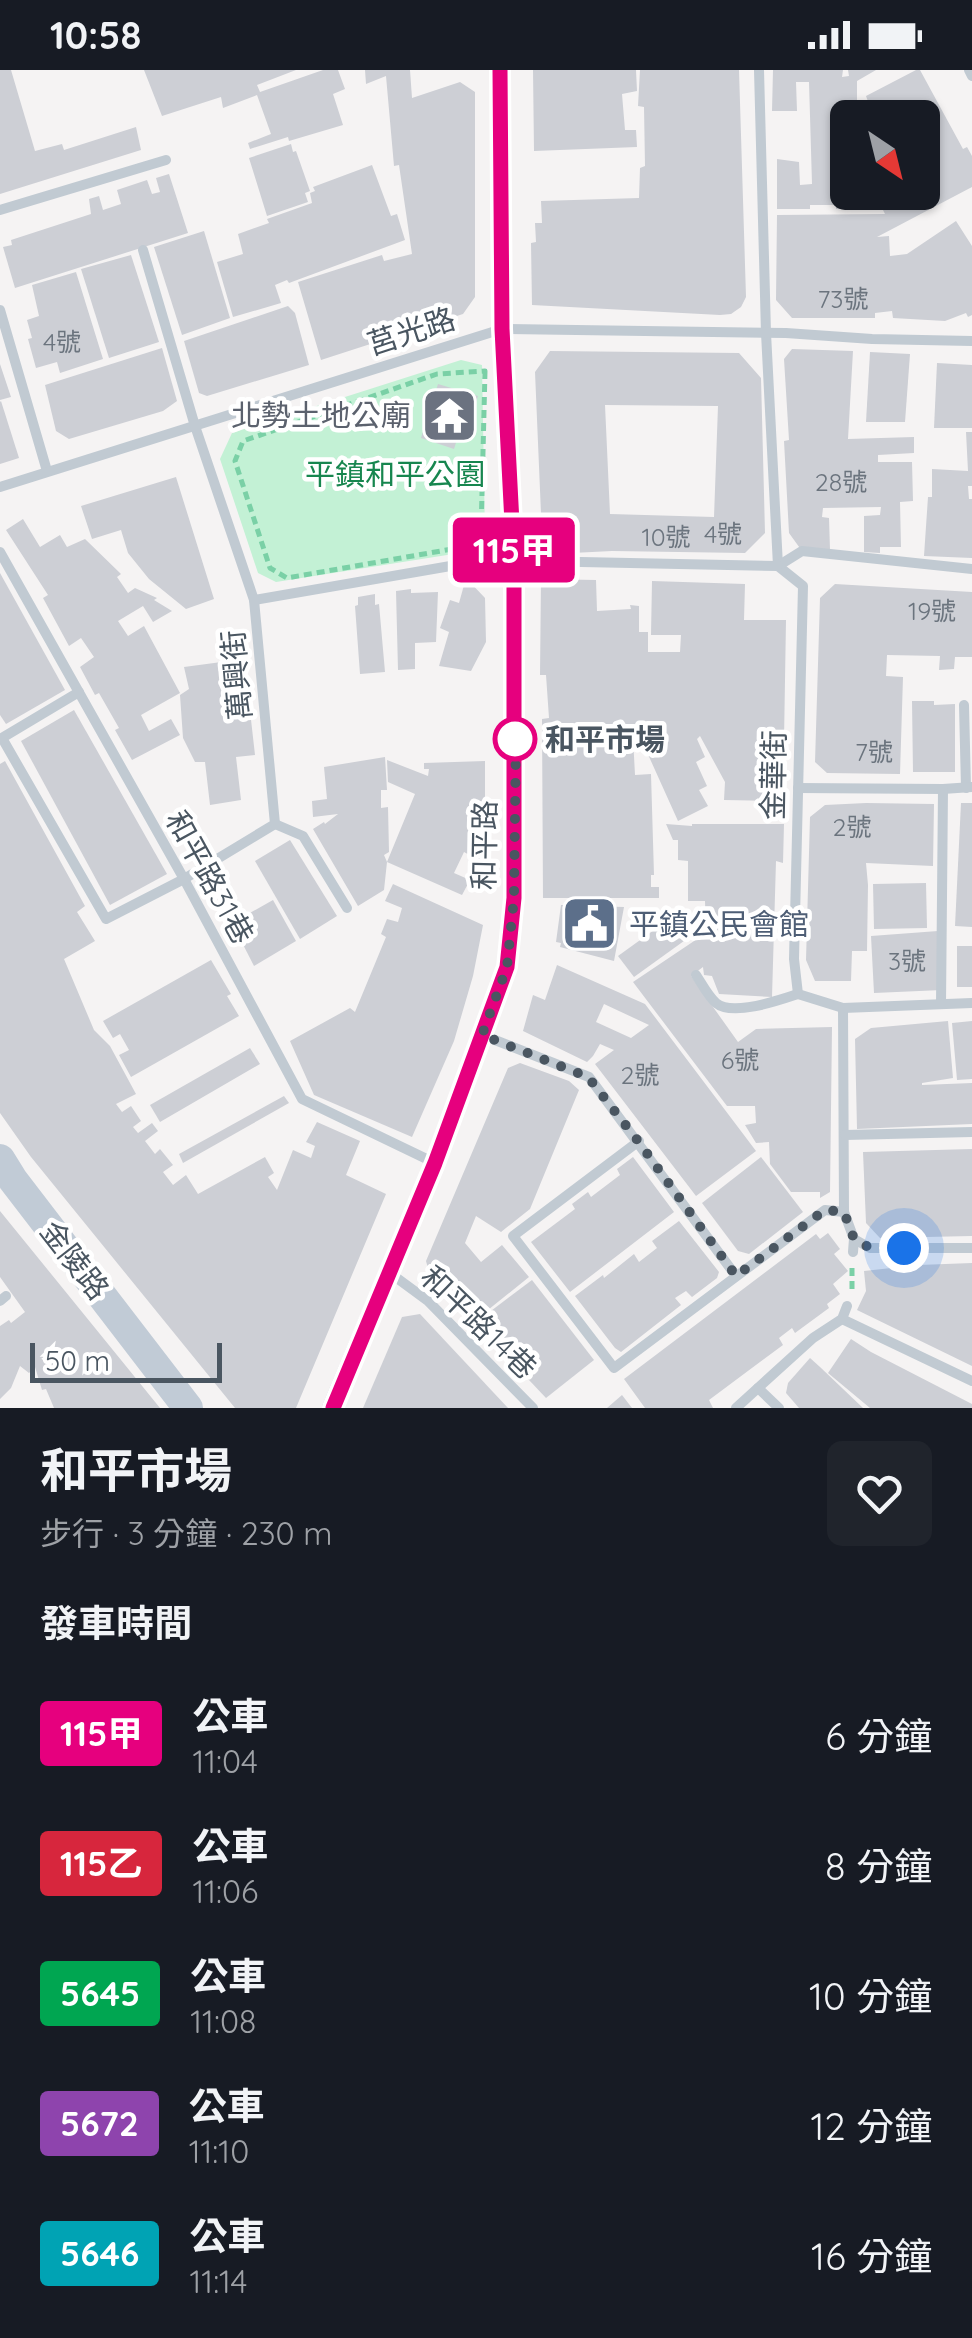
<!DOCTYPE html>
<html lang="zh-TW">
<meta charset="utf-8">
<style>
:root{--surface:#171b24;--page:#20242c;--text:#f1f3f6;--muted:#9ea1a6}
body{margin:0;font-family:Quicksand,"Noto Sans TC",sans-serif;background:var(--page);color:var(--text);height:100vh;display:flex;flex-direction:column;font-size:38px;white-space:nowrap}
*{box-sizing:border-box;margin:0}
p{font-size:32px;color:var(--muted)}
.icon{flex:none;width:55px;height:55px;fill:none;stroke:currentColor;stroke-width:2;stroke-linecap:round;stroke-linejoin:round}
.map{position:relative;height:1338px;overflow:hidden}
.drawer{display:flex;flex-direction:column;background:var(--surface);flex:1}
.drawer>*{flex:none}
.badge{padding:0 20px;border-radius:8px;font-size:35px;line-height:65px}
.needle{width:65px;rotate:145deg}
.fabs{position:absolute;left:830px;top:30px;display:grid;gap:20px}
.fabs a{display:grid;place-items:center;width:110px;height:110px;border-radius:15px;background:var(--surface);box-shadow:0 2px 8px #0004;font-size:50px}
.scale{position:absolute;left:30px;bottom:25px;width:192px;box-sizing:border-box;padding-left:10px;border:5px solid #4a5661;border-top:0;font-size:28px;line-height:35px;white-space:nowrap;color:#4a5661;-webkit-text-stroke:8px #fff;paint-order:stroke}
.you{position:absolute;width:50px;height:50px;margin:-25px;border:8px solid #fff;border-radius:50%;background:#1a73e8;box-shadow:0 0 0 15px #1a73e833}
.map>.badge{position:absolute;translate:-50% -50%;box-shadow:0 0 0 5px #fff}
h2{padding:0 40px;font-size:38px;line-height:90px}
.round{display:grid;place-items:center;flex:none;width:105px;height:105px;border-radius:15px;background:var(--page)}
.head{display:flex;align-items:center;justify-content:space-between;height:170px;padding:0 40px}
h1{font-size:48px;font-weight:700;line-height:75px}
ul{padding:0;list-style:none}
li{display:flex;align-items:center;gap:30px;height:130px;padding:0 40px}
li div{flex:1}
li b{display:block;font-size:38px}
li em{font-style:normal}
li .badge{min-width:110px;font-weight:700;text-align:center}
.status{display:flex;justify-content:space-between;align-items:center;height:70px;padding:0 50px;background:var(--surface);direction:ltr}
.status svg{height:28px;fill:currentColor}
.map>svg:first-child{display:block}
.green{fill:#c3f1d5}
.building{fill:#cdcfd5;fill-rule:evenodd}
.lines{fill:none;stroke-linecap:round;stroke-linejoin:round}
.path{stroke:#7ad0a6;stroke-width:5;stroke-dasharray:8 5;stroke-linecap:butt}
.service{stroke:#c1cad2;stroke-width:10}
.minor{stroke:#c1cad2;stroke-width:20}
.secondary{stroke:#c1cbd6;stroke-width:30}
.line-casing{stroke:#fff;stroke-width:22}
.line{stroke:#e6007e;stroke-width:15}
.walk{stroke:#4a5661;stroke-width:10;stroke-dasharray:0 18}
.stop-dot{fill:#fff;stroke:#e6007e;stroke-width:5}
.labels{text-anchor:middle;dominant-baseline:central;stroke-width:9;stroke-linejoin:round;paint-order:stroke}
.number-label{font-size:25px;fill:#6b747e}
.street-label{font-size:30px;fill:#4a5661;stroke:#fff}
.worship-label{font-size:30px;fill:#5b616d;stroke:#fff;text-anchor:end}
.park-label{font-size:30px;fill:#17864f;stroke:#fff}
.stop-label{font-size:30px;font-weight:bold;fill:#4a5661;stroke:#fff;text-anchor:start}
.service-label{font-size:30px;fill:#4e5e75;stroke:#fff;text-anchor:start}
</style>
<div class="status"><b>10:58</b><svg viewBox="0 0 49 12"><path d="M0 12V9h3v3zM5 12V6h3v6zM10 12V3h3v9zM15 12V0h3v12zM26 1h20v11H26zM47 4h2v5h-2z"/></svg></div>
<div class="map">
<svg width="972" height="1338" viewBox="0 0 972 1338">
<rect width="100%" height="100%" fill="#f5f3f3"/>
<polygon class="green" points="461,290 482,295 485,465 466,482 276,512 258,503 220,389 232,363"/>
<g class="building">
<polygon points="0,0 11,0 35,81 62,74 64,80 136,57 141,80 0,124"/>
<polygon points="144,0 296,0 257,15 260,22 323,0 338,0 345,19 333,24 343,55 289,71 288,67 250,79 248,73 271,64 257,25 223,38 221,27 162,46"/>
<polygon points="365,0 410,0 412,28 460,12 475,22 475,227 463,244 321,290 298,212 382,185 384,191 412,184 399,95 394,96 386,6 366,14"/>
<polygon points="533,0 636,0 637,21 622,24 625,60 636,60 637,77 534,81"/>
<polygon points="640,0 739,0 746,227 741,237 731,244 720,245 532,235 531,173 536,172 535,153 542,153 541,131 639,128 640,98 645,96 644,37 638,36"/>
<polygon points="773,0 843,0 842,7 849,6 848,0 876,0 857,11 857,48 848,48 848,122 859,122 859,139 836,139 836,135 810,135 810,139 777,139 777,89 799,92 800,115 812,114 809,12 796,12 797,41 772,41"/>
<polygon points="916,0 920,0 963,79 967,77 972,86 972,117 877,167 889,166 890,186 907,184 956,151 972,176 972,245 968,247 966,243 945,251 893,248 892,241 875,243 875,248 792,248 776,230 777,145 885,144 876,126 883,122 922,122 922,48 874,48 866,26"/>
<polygon points="291,74 293,82 296,81 310,121 305,123 308,132 267,146 249,88"/>
<polygon points="372,95 391,146 397,144 405,170 289,213 287,210 275,215 281,233 233,247 217,192 243,184 238,164 269,153 267,149 312,133 310,123 315,121 313,117"/>
<polygon points="169,104 188,163 15,218 3,177 12,175 11,170 91,144 89,129 99,126 103,140 121,134 117,120 147,110 152,124 160,122 156,108"/>
<polygon points="204,161 230,248 182,265 154,177"/>
<polygon points="131,185 159,272 109,288 81,199"/>
<polygon points="76,202 103,289 60,303 57,292 36,298 28,269 32,268 27,250 39,246 32,215"/>
<polygon points="288,236 295,243 309,295 207,326 199,323 184,271"/>
<polygon points="162,278 177,331 163,341 69,369 56,361 45,315"/>
<polygon points="792,279 853,281 848,369 914,367 914,383 878,385 878,392 912,392 913,431 900,432 901,477 880,477 880,483 864,482 864,446 880,445 881,437 823,438 822,447 829,448 830,480 802,481 789,463 784,371 789,370 784,289"/>
<path d="M550 281 739 283 761 308 765 463 745 483 612 481 552 484 542 467 535 302ZM605 335 718 336 714 447 610 444Z"/>
<polygon points="870,282 910,284 905,352 866,352"/>
<polygon points="937,293 972,295 972,358 934,358"/>
<polygon points="0,294 11,327 0,330"/>
<polygon points="438,314 478,326 466,365 459,363 454,379 421,368"/>
<polygon points="1,331 19,388 0,394 0,332"/>
<polygon points="966,362 972,362 972,416 968,416 969,429 972,429 972,488 924,486 928,427 932,427 932,399 968,401"/>
<polygon points="176,407 214,529 186,539 149,509 128,483 121,460 92,469 81,436"/>
<polygon points="23,449 40,477 60,465 67,477 85,469 121,504 117,507 128,523 135,518 157,528 154,530 172,541 153,552 143,536 118,551 128,566 144,556 180,623 141,645 149,661 171,649 180,665 132,690 115,660 119,658 99,623 95,625 80,597 94,587 81,568 69,576 43,528 48,525 6,460"/>
<polygon points="0,503 65,620 6,654 0,645"/>
<polygon points="466,508 485,528 486,572 471,601 439,596 449,562 440,558 450,530 459,533"/>
<polygon points="541,509 596,510 597,541 631,539 630,535 639,536 639,562 648,562 648,582 680,582 681,565 651,565 652,511 745,514 744,550 786,550 783,731 724,730 725,712 700,666 697,669 705,687 696,692 707,716 699,720 708,736 678,751 637,660 637,667 633,667 635,705 651,704 654,805 651,805 651,817 659,817 659,828 543,828 542,649 549,648 546,605 540,605"/>
<polygon points="835,514 972,522 972,587 955,587 954,599 939,600 940,586 887,585 886,606 903,607 900,704 827,703 815,692 820,528"/>
<polygon points="411,519 411,523 438,522 436,572 415,573 415,599 398,600 396,521"/>
<polygon points="375,524 375,535 379,534 385,602 360,604 355,536 358,535 358,527"/>
<polygon points="244,589 246,612 239,611 242,632 249,632 255,685 236,687 241,730 210,735 205,692 195,692 183,668 180,625 189,619 184,597"/>
<polygon points="912,631 934,631 934,635 955,634 955,702 913,702"/>
<polygon points="74,640 167,804 110,835 21,671"/>
<polygon points="385,687 387,720 381,720 381,738 388,737 389,782 384,785 387,792 415,724 388,712 387,690 428,706 429,699 424,699 424,693 485,691 485,754 474,748 468,764 485,772 484,793 464,782 454,803 470,810 462,825 387,792 384,820 358,836 313,759 324,752 325,754 338,744 313,747 312,731 327,729 324,697"/>
<polygon points="5,691 85,836 77,842 95,871 64,889 94,960 110,976 136,1024 116,1034 122,1042 131,1036 141,1051 133,1057 138,1063 152,1053 158,1061 145,1071 155,1084 160,1079 173,1095 163,1102 173,1115 186,1105 198,1124 265,1087 274,1103 268,1107 277,1120 293,1080 311,1088 315,1076 306,1072 317,1052 360,1071 346,1105 386,1124 296,1338 235,1338 31,1087 0,1043 0,694"/>
<polygon points="866,733 934,734 933,796 866,793 868,815 867,881 852,881 851,911 815,911 806,890 810,747 825,735"/>
<polygon points="961,733 972,733 972,857 955,856"/>
<polygon points="666,754 692,756 692,754 784,754 783,793 776,791 772,927 719,924 712,906 704,905 703,897 691,906 738,972 756,959 832,957 830,1122 820,1128 820,1122 791,1122 770,1094 769,1072 756,1073 745,1055 756,1053 755,1036 727,1036 633,912 706,863 705,831 688,831 688,791 678,790 678,770 673,770"/>
<polygon points="290,770 337,846 300,869 255,791"/>
<polygon points="926,813 927,858 874,859 873,814"/>
<polygon points="393,814 483,855 473,906 454,971 412,1067 314,1025 290,971 350,938 355,942 386,867 381,864 387,849 398,852 402,838 385,831"/>
<polygon points="273,830 296,871 254,896 232,853"/>
<polygon points="561,835 624,837 614,891 560,877 561,873 556,872"/>
<polygon points="679,842 695,863 634,907 618,886"/>
<polygon points="938,861 942,920 874,923 871,866"/>
<rect x="957" y="876" width="15" height="41"/>
<polygon points="211,890 231,924 227,926 239,946 131,1007 119,985 129,980 120,964 113,968 103,951"/>
<path d="M557 895 645 934 756 1081 696 1126 595 994 614 980 600 974 593 986 587 992 523 961 533 925 545 930ZM604 934 649 955 631 968 596 952Z"/>
<polygon points="948,951 953,1008 922,1013 922,1015 972,1013 972,1054 857,1059 855,969 871,958"/>
<polygon points="972,951 972,1009 957,1010 952,953"/>
<polygon points="250,978 260,994 160,1052 150,1035"/>
<polygon points="520,993 569,1011 579,1020 530,1139 501,1162 476,1146 465,1173 481,1192 502,1175 529,1207 473,1252 429,1202 426,1191 508,998"/>
<polygon points="284,1026 289,1033 183,1093 179,1084"/>
<polygon points="972,1079 972,1166 880,1168 866,1153 863,1082"/>
<polygon points="633,1087 674,1142 570,1222 531,1172 575,1139 572,1134 588,1122 591,1127 620,1105 617,1099"/>
<polygon points="761,1087 803,1142 749,1184 738,1181 702,1133"/>
<polygon points="0,1141 160,1338 54,1338 46,1319 42,1320 35,1297 29,1303 20,1296 11,1318 0,1329 0,1256 9,1250 11,1253 25,1242 0,1207"/>
<polygon points="679,1151 719,1202 717,1208 692,1227 686,1221 675,1228 681,1235 621,1282 615,1278 575,1226 603,1205 604,1208 634,1184 639,1192 657,1178 652,1171"/>
<polygon points="828,1163 840,1179 834,1184 848,1201 833,1214 840,1224 827,1234 829,1238 795,1263 792,1258 779,1268 783,1275 709,1330 713,1338 645,1338 624,1309 816,1164 820,1169"/>
<polygon points="972,1193 972,1296 857,1240 866,1221 864,1201 919,1195"/>
<polygon points="532,1210 594,1290 546,1328 475,1253"/>
<polygon points="420,1244 508,1338 363,1338 402,1247"/>
<polygon points="851,1269 871,1282 972,1334 972,1338 870,1338 828,1303"/>
<polygon points="810,1288 820,1297 863,1338 799,1338 786,1323 788,1313"/>
<polygon points="622,1325 632,1338 607,1338"/>
</g>
<g class="lines">
<g class="path">
<polygon points="485,301 481,463 458,478 287,508 270,498 235,391 243,371 437,304"/>
<polyline points="852,1219 852,1195"/>
</g>
<g class="service">
<polyline points="759,0 766,263 778,496 803,516 794,889 798,924 843,938 844,1142 854,1169 853,1182"/>
<polyline points="969,0 972,6"/>
<polyline points="0,140 166,90"/>
<polyline points="0,240 47,401"/>
<polyline points="0,417 502,259 786,263 872,269 972,271"/>
<polyline points="0,482 184,809 302,1029 435,1093"/>
<polyline points="778,496 802,481 972,499"/>
<polyline points="254,530 485,490 778,496"/>
<polyline points="79,622 2,668 106,849 184,809 275,754 254,530 195,356 143,180"/>
<polyline points="964,635 966,718"/>
<polyline points="798,718 943,719 972,717"/>
<polyline points="275,754 303,766 347,838"/>
<path d="M696 905C702 914 708 926 716 933 732 947 780 930 798 924"/>
<polyline points="941,934 943,719"/>
<polyline points="843,938 972,933"/>
<polyline points="482,965 589,1007 736,1206"/>
<polyline points="845,1065 972,1062"/>
<polyline points="639,1071 513,1166 614,1298 825,1140 844,1142"/>
<polyline points="854,1169 870,1178 972,1178"/>
<polyline points="390,1203 428,1231 533,1338"/>
<polyline points="0,1231 6,1226"/>
<polyline points="842,1249 972,1311"/>
<polyline points="758,1318 779,1338"/>
<polyline points="736,1338 813,1268 842,1249 847,1236"/>
</g>
<polyline class="minor" points="332,1338 435,1093 507,897 514,828 514,491 502,259 500,0"/>
<polyline class="secondary" points="0,1089 13,1110 188,1338"/>
</g>
<g class="lines">
<defs>
<polyline id="line" points="333,1338 435,1093 507,897 514,828 514,492 502,259 500,0"/>
</defs>
<use href="#line" class="line-casing"/>
<use href="#line" class="line"/>
<polyline class="walk" points="515,669 516,664 514,828 507,897 482,965 588,1007 638,1071 736,1206 825,1140 844,1142 854,1169 870,1178 904,1178"/>
</g>
<defs>
<symbol id="temple-square" viewBox="-11 -11 22 22"><rect x="-9" y="-9" width="18" height="18" rx="4" fill="#6b7280" stroke="#fff"/><path d="M0-6L5-2H3V0L6.5 2.5H4V6H1.5V3h-3V6H-4V2.5H-6.5L-3 0V-2H-5Z" fill="#fff"/></symbol>
<symbol id="civic-square" viewBox="-11 -11 22 22"><rect x="-9" y="-9" width="18" height="18" rx="4" fill="#5c6f8a" stroke="#fff"/><path d="M-.6-6.5H3V-4.5H.6V-3L4-1V1h2V6H-6V1h2V-1L-.6-3ZM-1.2 2.5V6h2.4V2.5Z" fill="#fff"/></symbol>
</defs>
<g fill-rule="evenodd">
<use href="#temple-square" x="418" y="314" width="63" height="63"/>
<use href="#civic-square" x="558" y="822" width="63" height="63"/>
</g>
<circle class="stop-dot" cx="515" cy="669" r="20"/>
<g class="labels">
<g class="number-label">
<text x="843" y="228">73號</text>
<text x="62" y="271">4號</text>
<text x="841" y="411">28號</text>
<text x="723" y="463">4號</text>
<text x="666" y="466">10號</text>
<text x="932" y="540">19號</text>
<text x="874" y="681">7號</text>
<text x="852" y="756">2號</text>
<text x="907" y="890">3號</text>
<text x="740" y="989">6號</text>
<text x="640" y="1004">2號</text>
</g>
<g class="street-label">
<text transform="translate(411 261) rotate(-18)">莒光路</text>
<text transform="translate(236 605) rotate(-95)">萬興街</text>
<text transform="translate(773 705) rotate(-89)">金華街</text>
<text transform="translate(484 775) rotate(-89)">和平路</text>
<text transform="translate(210 807) rotate(61)">和平路31巷</text>
<text transform="translate(75 1190) rotate(52)">金陵路</text>
<text transform="translate(479 1252) rotate(44)">和平路14巷</text>
</g>
<g class="worship-label">
<text x="411" y="345">北勢土地公廟</text>
</g>
<g class="park-label">
<text x="395" y="404">平鎮和平公園</text>
</g>
<g class="stop-label">
<text x="545" y="669">和平市場</text>
</g>
<g class="service-label">
<text x="629" y="854">平鎮公民會館</text>
</g>
</g>
</svg>
<div class="fabs">
<a><svg class="needle" viewBox="-14 -14 28 28"><path d="M0-13l5 13h-10z" fill="#e53935"/><path d="M0 13l5-13h-10z" fill="#9ea1a6"/></svg></a>
</div>
<div class="scale">50 m</div>
<div class="you" style="left:904px;top:1178px"></div>
<b class="badge" style="left:514px;top:480px;background:#e6007e;color:#fff">115甲</b>
</div>
<section class="drawer">
<div class="head"><div><h1>和平市場</h1><p>步行 · 3 分鐘 · 230 m</p></div><a class="round"><svg class="icon" aria-label="heart" viewBox="0 0 24 24"><path d="M12 20l-8-8c-3-5 5-10 8-4 3-6 11-1 8 4z"/></svg></a></div>
<h2>發車時間</h2>
<ul>
<li><span class="badge" style="background:#e6007e;color:#fff">115甲</span><div><b>公車</b><p>11:04</p></div><em>6 分鐘</em></li>
<li><span class="badge" style="background:#d7263d;color:#fff">115乙</span><div><b>公車</b><p>11:06</p></div><em>8 分鐘</em></li>
<li><span class="badge" style="background:#00a651;color:#fff">5645</span><div><b>公車</b><p>11:08</p></div><em>10 分鐘</em></li>
<li><span class="badge" style="background:#8e44ad;color:#fff">5672</span><div><b>公車</b><p>11:10</p></div><em>12 分鐘</em></li>
<li><span class="badge" style="background:#00a3b4;color:#fff">5646</span><div><b>公車</b><p>11:14</p></div><em>16 分鐘</em></li>
</ul>
</section>
